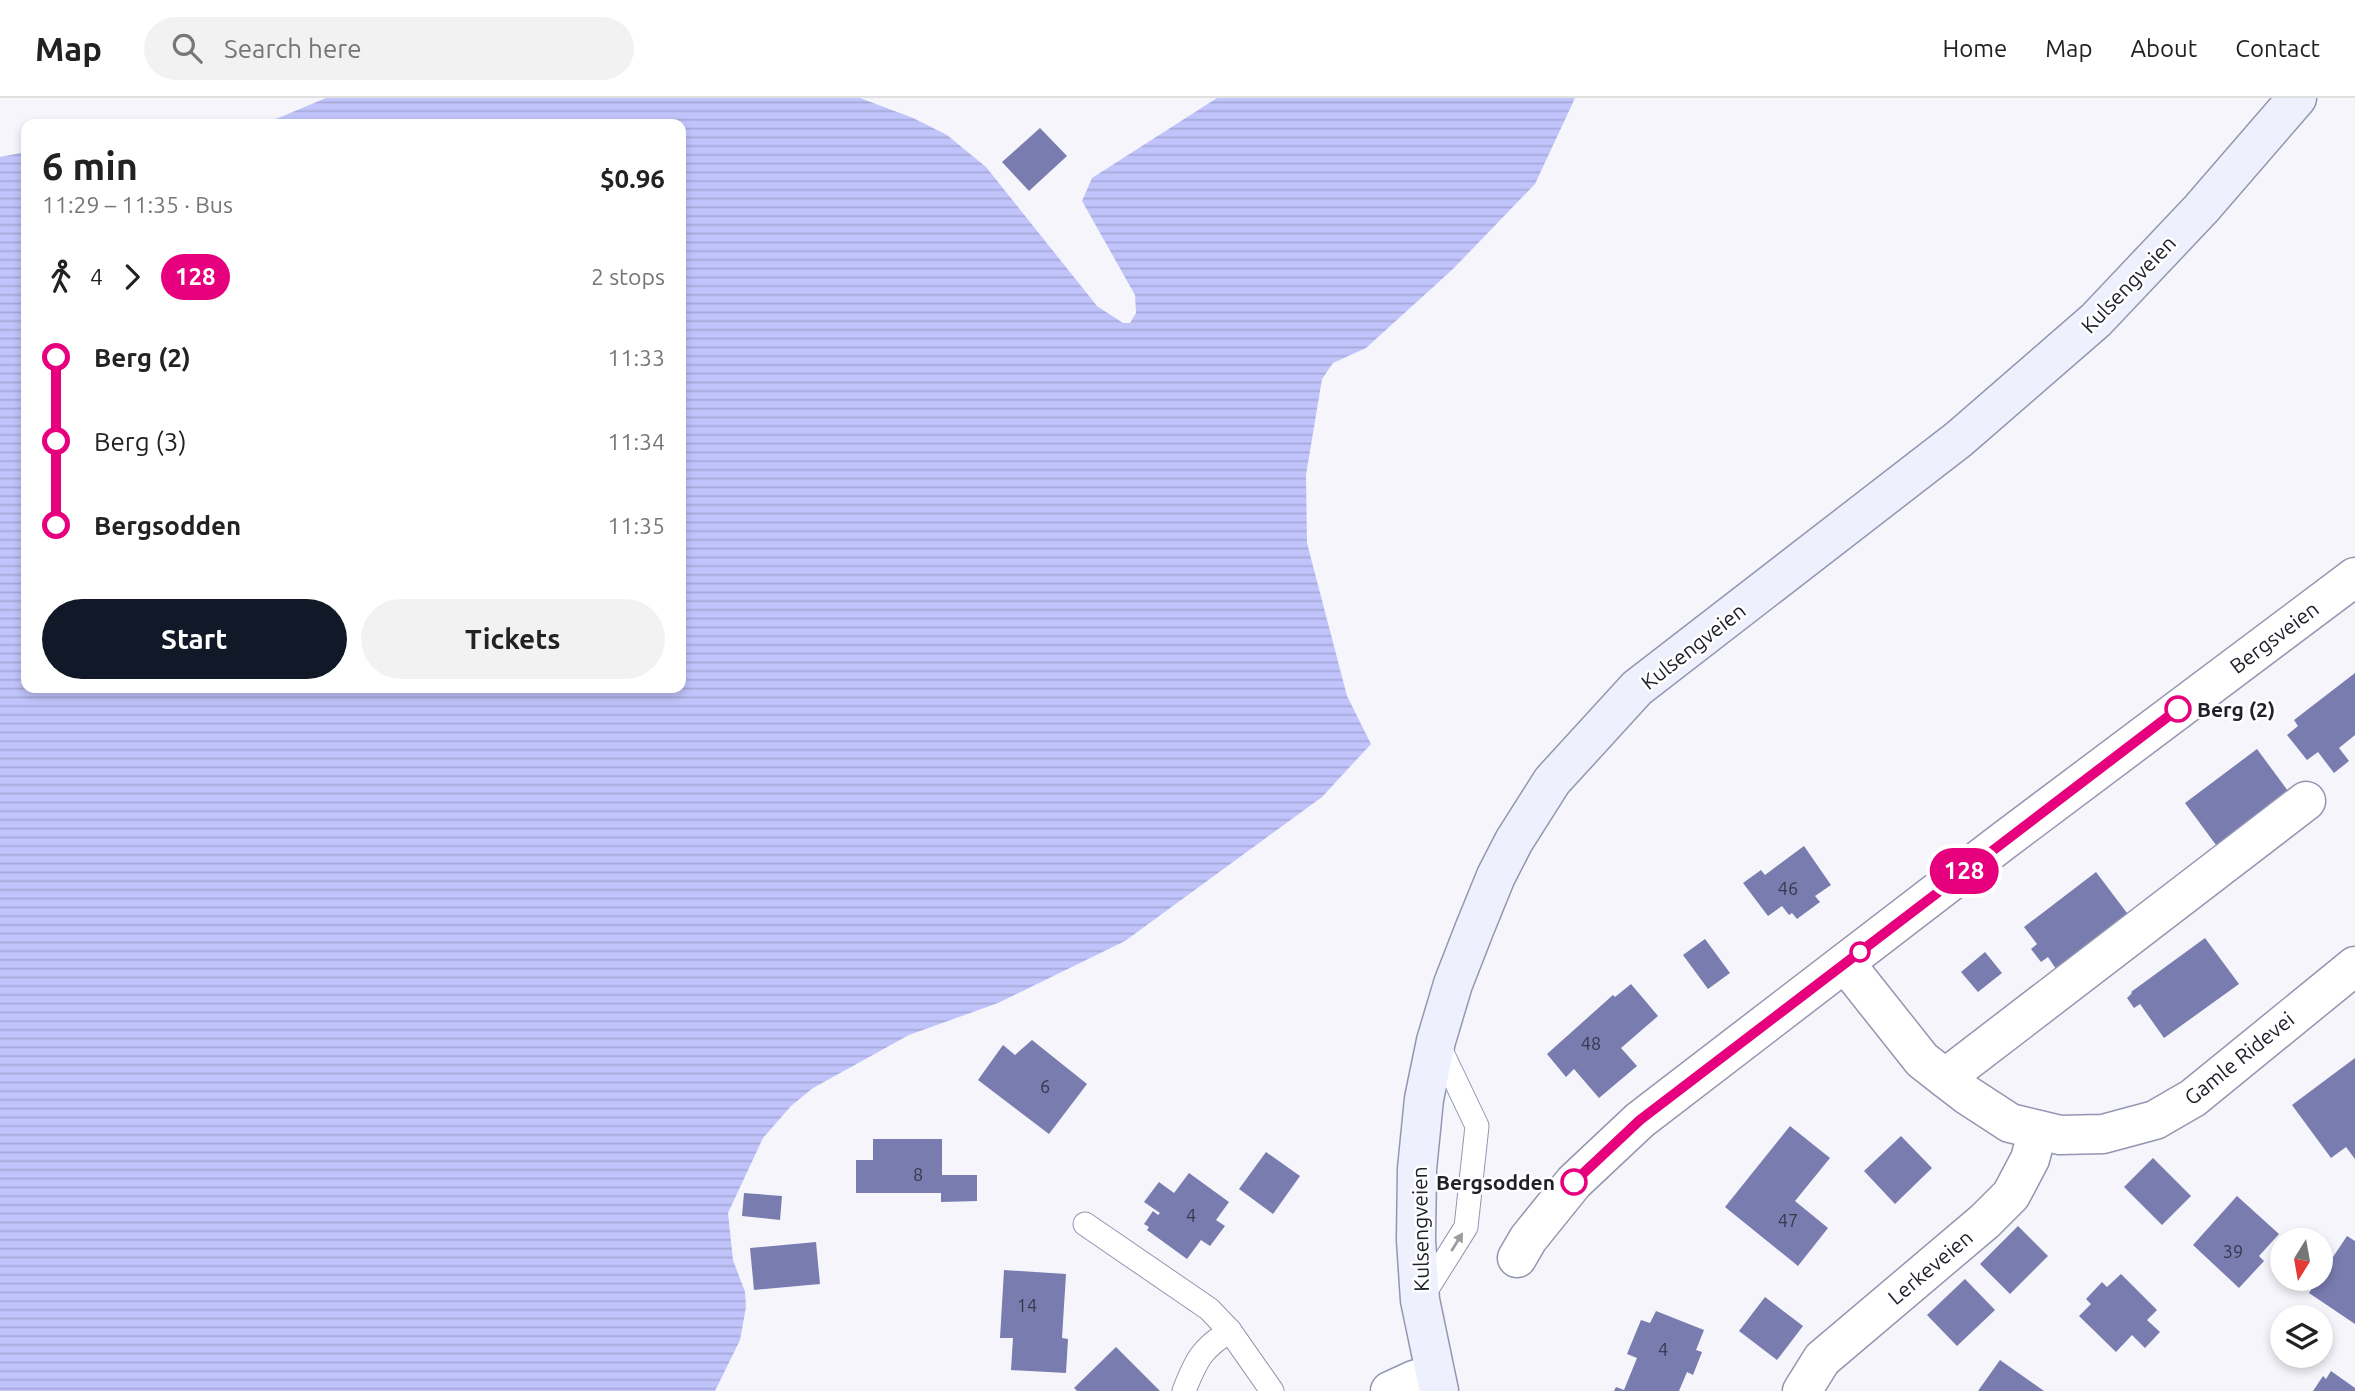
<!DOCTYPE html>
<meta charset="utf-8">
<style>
:root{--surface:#fff;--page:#f2f2f2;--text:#222;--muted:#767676;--line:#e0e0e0;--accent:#111827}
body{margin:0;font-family:Ubuntu,sans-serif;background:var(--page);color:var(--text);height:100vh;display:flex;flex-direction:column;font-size:26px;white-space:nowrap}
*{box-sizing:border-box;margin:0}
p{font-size:23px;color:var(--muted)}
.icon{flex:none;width:38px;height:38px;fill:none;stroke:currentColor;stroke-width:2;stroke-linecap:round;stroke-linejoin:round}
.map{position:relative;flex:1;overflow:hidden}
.side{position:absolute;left:21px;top:21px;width:665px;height:574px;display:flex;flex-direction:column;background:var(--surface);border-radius:14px;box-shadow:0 4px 10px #0003}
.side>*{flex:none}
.badge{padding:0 14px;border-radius:23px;font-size:24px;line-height:46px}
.needle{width:46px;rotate:191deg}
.buttons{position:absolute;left:2270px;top:1130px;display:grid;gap:14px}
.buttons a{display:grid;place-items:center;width:63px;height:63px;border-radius:50%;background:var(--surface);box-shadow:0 4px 10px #0003;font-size:35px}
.map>.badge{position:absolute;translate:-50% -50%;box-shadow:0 0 0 4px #fff}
.legs{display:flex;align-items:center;gap:10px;height:77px;padding:0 21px;font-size:23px}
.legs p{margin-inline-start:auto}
.overview{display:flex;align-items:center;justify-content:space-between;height:119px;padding:0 21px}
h1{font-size:38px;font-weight:700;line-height:52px}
.button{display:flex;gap:14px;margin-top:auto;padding:14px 21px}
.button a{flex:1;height:80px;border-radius:42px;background:var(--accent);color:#fff;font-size:28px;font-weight:700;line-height:80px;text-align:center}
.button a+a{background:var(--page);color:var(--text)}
ul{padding:0 21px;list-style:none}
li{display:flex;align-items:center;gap:24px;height:84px;font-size:26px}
li i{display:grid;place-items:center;width:10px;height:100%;margin:0 9px;background:currentColor}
li i::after{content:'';width:18px;height:18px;margin:-9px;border:5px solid;border-radius:50%;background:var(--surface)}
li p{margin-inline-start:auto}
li:first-child i{background:linear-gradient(#0000 50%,currentColor 0)}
li:last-child i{background:linear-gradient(currentColor 50%,#0000 0)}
header{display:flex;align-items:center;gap:42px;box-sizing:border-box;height:98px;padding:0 35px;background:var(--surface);border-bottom:2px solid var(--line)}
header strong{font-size:33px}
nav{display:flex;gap:38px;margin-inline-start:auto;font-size:24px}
.search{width:490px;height:63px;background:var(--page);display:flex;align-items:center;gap:18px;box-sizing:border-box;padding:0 24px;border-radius:38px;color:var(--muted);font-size:26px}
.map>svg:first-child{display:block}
.water{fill:url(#water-rules)}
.building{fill:#797caf}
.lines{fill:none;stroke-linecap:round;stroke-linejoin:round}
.lane-casing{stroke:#9396b1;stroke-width:25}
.street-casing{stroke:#9396b1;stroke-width:41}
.secondary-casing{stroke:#9396b1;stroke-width:41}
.lane{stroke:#fff;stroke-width:23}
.street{stroke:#fff;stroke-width:38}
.secondary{stroke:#eff0fd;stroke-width:38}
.oneway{fill:#9b9ba0}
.line-1-casing{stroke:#fff;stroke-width:16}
.line-1{stroke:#e6007e;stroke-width:10}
.stop-1-dot{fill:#fff;stroke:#e6007e;stroke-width:3.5}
.labels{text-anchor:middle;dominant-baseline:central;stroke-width:5;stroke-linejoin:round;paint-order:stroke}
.number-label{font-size:18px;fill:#36384c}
.street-label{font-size:21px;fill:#20212b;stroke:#fff}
.stop-label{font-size:21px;font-weight:bold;fill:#20212b;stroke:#fff;text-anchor:start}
</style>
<header>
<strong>Map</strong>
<div class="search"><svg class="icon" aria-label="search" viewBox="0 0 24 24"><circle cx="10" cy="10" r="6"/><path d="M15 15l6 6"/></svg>Search here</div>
<nav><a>Home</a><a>Map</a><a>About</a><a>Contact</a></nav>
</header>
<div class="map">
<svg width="2355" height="1293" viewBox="0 0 2355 1293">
<defs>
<pattern id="water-rules" width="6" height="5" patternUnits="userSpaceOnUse" patternTransform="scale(1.75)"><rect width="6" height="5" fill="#c0c4fb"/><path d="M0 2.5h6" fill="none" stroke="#a5a8d7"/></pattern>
</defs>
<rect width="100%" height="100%" fill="#f5f5fb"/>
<polygon class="water" points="326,0 860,0 913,20 947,37 986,69 1097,208 1123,225 1130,225 1136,215 1135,197 1082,103 1092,80 1217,0 1575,0 1535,86 1453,171 1366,250 1333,265 1322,281 1306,377 1307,445 1347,598 1371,646 1322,699 1125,843 998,905 909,937 813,990 791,1008 763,1040 728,1115 733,1162 745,1194 746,1209 740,1242 715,1293 0,1293 0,59 26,54 26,590 681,590 681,26 264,26"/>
<g class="building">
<polygon points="1040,30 1067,58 1029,93 1002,64"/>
<polygon points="2355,575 2355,637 2339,650 2349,663 2334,675 2318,654 2307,662 2287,637 2298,628 2294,622"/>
<polygon points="2257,651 2291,697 2219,751 2185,705"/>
<polygon points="1804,748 1831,787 1815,798 1820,804 1797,821 1792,815 1789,817 1782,808 1768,818 1743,785 1761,772 1765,777"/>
<polygon points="2096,774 2130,819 2058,874 2048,859 2041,864 2031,851 2037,846 2024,829"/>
<polygon points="2205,840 2239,886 2164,940 2140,906 2134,910 2127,900 2132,895 2131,894"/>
<polygon points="1705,841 1730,875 1708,891 1683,857"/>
<polygon points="1985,854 2002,875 1978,894 1961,874"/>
<polygon points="1631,886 1658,918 1621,950 1637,968 1599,1000 1574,971 1566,979 1547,956 1613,897 1615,899"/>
<polygon points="1032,942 1087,986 1049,1036 978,982 1003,947 1015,957"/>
<polygon points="2355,960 2355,1061 2346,1049 2331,1060 2292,1007"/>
<polygon points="1790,1028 1830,1060 1795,1103 1828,1130 1798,1168 1725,1109"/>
<polygon points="1901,1038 1932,1070 1895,1106 1864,1073"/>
<polygon points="873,1041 942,1041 942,1077 977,1077 977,1103 941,1104 941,1095 856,1095 856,1062 873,1062"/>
<polygon points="1266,1054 1300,1078 1273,1116 1239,1091"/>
<polygon points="2153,1060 2191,1098 2162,1127 2124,1089"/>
<polygon points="1189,1075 1229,1104 1216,1122 1225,1128 1210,1148 1201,1142 1187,1161 1147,1132 1149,1129 1144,1126 1153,1113 1158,1117 1160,1115 1144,1104 1159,1084 1174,1095"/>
<polygon points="744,1095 782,1098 780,1122 742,1118"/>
<polygon points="2237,1098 2279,1136 2259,1158 2264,1163 2239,1190 2193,1147"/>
<polygon points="2018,1128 2048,1158 2010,1196 1980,1166"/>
<polygon points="2347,1138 2355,1143 2355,1226 2309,1195"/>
<polygon points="816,1144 820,1186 754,1192 750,1150"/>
<polygon points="1004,1172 1066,1176 1062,1240 1068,1241 1066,1275 1011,1272 1013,1240 1000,1240"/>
<polygon points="2121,1176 2157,1212 2147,1222 2160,1234 2145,1250 2132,1237 2116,1254 2079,1218 2091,1206 2086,1201 2102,1184 2107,1189"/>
<polygon points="1965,1181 1995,1212 1957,1248 1927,1217"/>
<polygon points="1765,1199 1803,1228 1777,1262 1739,1233"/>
<polygon points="1656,1213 1704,1232 1696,1252 1702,1254 1693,1277 1687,1274 1679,1293 1614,1293 1616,1289 1624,1292 1637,1260 1627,1256 1641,1222 1650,1225"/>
<polygon points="1116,1249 1160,1293 1077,1293 1074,1290"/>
<polygon points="2000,1262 2044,1293 1978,1293"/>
<polygon points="2331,1273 2355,1290 2355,1293 2313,1293 2323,1278 2326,1281"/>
</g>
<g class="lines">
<defs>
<g id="lane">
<polyline points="1085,1126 1209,1211 1230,1233 1272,1293"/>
<polyline points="1422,1199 1466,1129 1477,1028 1437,944"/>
<path d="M1184 1293C1196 1262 1202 1250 1230 1233"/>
</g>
<g id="street">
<polyline points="1845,865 1922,962 1945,980 1967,997 2010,1025 2060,1037 2103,1036 2155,1022 2193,1000 2355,868"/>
<polyline points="1945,980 2306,703"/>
<polyline points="1517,1160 1528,1141 1574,1084 1640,1022 2002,744 2355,479"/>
<polyline points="1390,1293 1414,1282 1434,1276"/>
<polyline points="1802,1293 1822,1261 1985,1123 2011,1097 2030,1061 2038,1032"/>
</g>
<polyline id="secondary" points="1439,1293 1420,1202 1416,1142 1417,1071 1424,1001 1436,943 1453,886 1474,832 1496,778 1514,743 1552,683 1637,590 1959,341 2096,222 2201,111 2297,0"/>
</defs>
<use href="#lane" class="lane-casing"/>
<use href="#street" class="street-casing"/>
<use href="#secondary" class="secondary-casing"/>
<use href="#lane" class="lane"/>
<use href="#street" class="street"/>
<use href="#secondary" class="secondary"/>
</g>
<defs><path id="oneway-solid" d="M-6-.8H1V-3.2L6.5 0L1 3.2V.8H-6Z" transform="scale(1.75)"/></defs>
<use class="oneway" href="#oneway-solid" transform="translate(1457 1144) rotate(-58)"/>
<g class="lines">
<defs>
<polyline id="line-1" points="1574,1084 1640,1022 2178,611"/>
</defs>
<use href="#line-1" class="line-1-casing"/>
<use href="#line-1" class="line-1"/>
</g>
<g class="stop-1-dot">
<circle cx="2178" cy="611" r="12"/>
<circle cx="1860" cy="854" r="9"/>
<circle cx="1574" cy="1084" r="12"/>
</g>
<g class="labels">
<g class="number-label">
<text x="1788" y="790">46</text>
<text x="1591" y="945">48</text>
<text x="1045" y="988">6</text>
<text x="918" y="1076">8</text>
<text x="1191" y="1117">4</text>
<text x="1788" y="1122">47</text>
<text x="2233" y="1153">39</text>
<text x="1027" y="1207">14</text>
<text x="1663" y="1251">4</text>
</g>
<g class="street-label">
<text transform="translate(2128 186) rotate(-46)">Kulsengveien</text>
<text transform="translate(2274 539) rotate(-37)">Bergsveien</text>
<text transform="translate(1693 548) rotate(-38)">Kulsengveien</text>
<text transform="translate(2239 960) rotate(-39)">Gamle Ridevei</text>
<text transform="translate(1420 1131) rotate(-91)">Kulsengveien</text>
<text transform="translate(1930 1169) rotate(-40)">Lerkeveien</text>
</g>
<g class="stop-label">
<text x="2197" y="611">Berg (2)</text>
<text x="1555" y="1084" text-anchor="end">Bergsodden</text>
</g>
</g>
</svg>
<div class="buttons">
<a><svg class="needle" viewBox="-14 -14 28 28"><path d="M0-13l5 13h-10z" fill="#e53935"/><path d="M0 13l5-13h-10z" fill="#767676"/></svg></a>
<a><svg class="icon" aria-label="layers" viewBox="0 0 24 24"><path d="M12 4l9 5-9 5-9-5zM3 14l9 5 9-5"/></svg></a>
</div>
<b class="badge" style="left:1964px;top:773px;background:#e6007e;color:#fff">128</b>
<section class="side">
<div class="overview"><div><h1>6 min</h1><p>11:29 – 11:35 · Bus</p></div><b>$0.96</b></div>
<div class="legs"><svg class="icon" aria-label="walk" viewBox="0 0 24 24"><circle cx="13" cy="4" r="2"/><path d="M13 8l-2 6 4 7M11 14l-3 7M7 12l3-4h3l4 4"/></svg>4<svg class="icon" aria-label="forward" viewBox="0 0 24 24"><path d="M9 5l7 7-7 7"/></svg><b class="badge" style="background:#e6007e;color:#fff">128</b><p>2 stops</p></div>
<ul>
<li><i style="color:#e6007e"></i><b>Berg (2)</b><p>11:33</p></li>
<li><i style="color:#e6007e"></i><span>Berg (3)</span><p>11:34</p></li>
<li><i style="color:#e6007e"></i><b>Bergsodden</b><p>11:35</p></li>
</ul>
<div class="button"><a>Start</a><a>Tickets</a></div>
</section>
</div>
